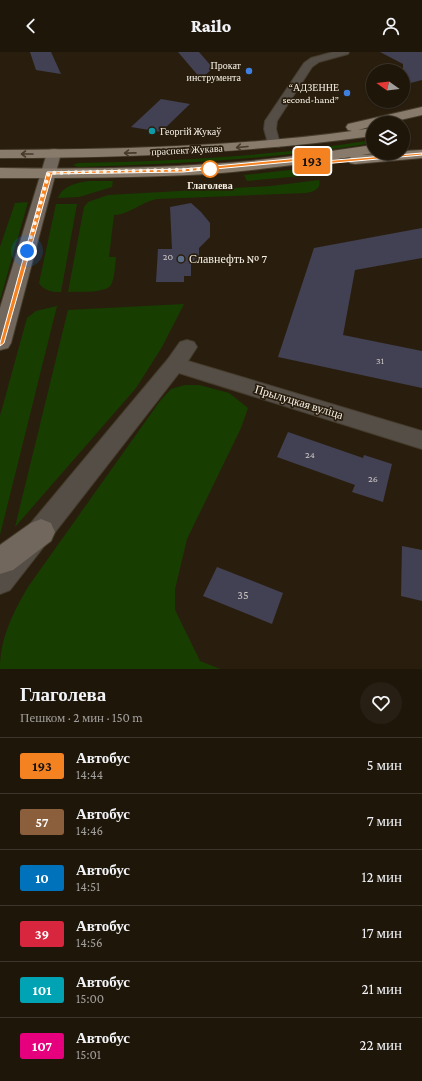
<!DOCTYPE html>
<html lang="ru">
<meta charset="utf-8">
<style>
:root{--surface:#1f160a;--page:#271f13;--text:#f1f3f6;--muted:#a19f9c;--line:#3c352b}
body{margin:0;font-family:"Crimson Pro",serif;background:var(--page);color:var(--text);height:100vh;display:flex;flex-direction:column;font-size:15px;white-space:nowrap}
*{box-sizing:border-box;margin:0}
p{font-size:13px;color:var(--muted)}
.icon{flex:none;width:22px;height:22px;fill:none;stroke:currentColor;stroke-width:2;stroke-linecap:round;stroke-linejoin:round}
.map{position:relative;height:617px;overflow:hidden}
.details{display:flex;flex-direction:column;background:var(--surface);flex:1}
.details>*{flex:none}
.badge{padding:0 8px;border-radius:3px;font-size:14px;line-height:26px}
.needle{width:26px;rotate:284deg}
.controls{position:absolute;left:366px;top:12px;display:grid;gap:8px}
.controls a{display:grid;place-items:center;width:44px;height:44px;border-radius:50%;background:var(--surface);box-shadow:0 1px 3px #0004,0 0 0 1px var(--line);font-size:20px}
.you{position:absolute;width:20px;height:20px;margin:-10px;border:3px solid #fff;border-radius:50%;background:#1a73e8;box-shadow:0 0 0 6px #1a73e833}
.map>.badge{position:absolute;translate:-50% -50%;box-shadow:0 0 0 2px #fff}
.round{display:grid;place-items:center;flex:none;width:42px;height:42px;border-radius:21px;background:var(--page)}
.head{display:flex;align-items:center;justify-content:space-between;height:68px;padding:0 20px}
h1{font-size:19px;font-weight:800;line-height:30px}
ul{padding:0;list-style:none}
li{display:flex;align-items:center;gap:12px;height:56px;padding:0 20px;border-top:1px solid var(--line)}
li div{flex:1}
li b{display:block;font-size:15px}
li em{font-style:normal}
li .badge{min-width:44px;font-weight:700;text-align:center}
header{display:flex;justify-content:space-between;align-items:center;height:52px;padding:0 20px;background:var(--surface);font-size:18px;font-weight:800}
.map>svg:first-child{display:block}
.green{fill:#173e00}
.building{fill:#424053}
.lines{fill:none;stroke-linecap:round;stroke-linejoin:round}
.street-casing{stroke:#463c2c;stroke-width:2}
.secondary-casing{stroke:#463c2c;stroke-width:2}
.primary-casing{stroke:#463c2c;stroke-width:2}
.street{fill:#544e47;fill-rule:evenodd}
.secondary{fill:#71675c;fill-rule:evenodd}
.primary{fill:#887b6c;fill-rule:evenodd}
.oneway{stroke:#463a2a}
.line{fill:#f58220;stroke:#fff}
.walk{stroke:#f9f2e7;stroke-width:4;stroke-dasharray:0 7.2}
.shop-dot{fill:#3f7fe0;stroke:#291e0e;stroke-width:1.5}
.culture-dot{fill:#0f9aa8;stroke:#291e0e;stroke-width:1.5}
.stop-dot{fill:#fff;stroke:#f58220;stroke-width:2}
.service-dot{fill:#5c6f8a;stroke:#291e0e;stroke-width:1.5}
.labels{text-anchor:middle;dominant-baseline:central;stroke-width:3.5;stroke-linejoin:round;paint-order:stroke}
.far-poi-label{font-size:10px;fill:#f9f2e7;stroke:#291e0e;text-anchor:end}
.far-street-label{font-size:10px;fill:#f9f2e7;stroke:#291e0e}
.far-stop-label{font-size:10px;font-weight:bold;fill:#f9f2e7;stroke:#291e0e}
.number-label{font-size:10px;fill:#cbc6c2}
.poi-label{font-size:12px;fill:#f9f2e7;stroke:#291e0e;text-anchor:start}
.street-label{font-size:12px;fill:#f9f2e7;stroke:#291e0e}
.near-number-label{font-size:12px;fill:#cbc6c2}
</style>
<header><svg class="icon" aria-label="back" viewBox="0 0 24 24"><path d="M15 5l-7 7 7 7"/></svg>Railo<svg class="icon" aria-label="person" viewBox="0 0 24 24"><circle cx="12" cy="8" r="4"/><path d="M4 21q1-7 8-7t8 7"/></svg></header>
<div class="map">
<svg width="422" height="617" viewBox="0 0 422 617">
<rect width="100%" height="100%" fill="#291e0e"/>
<g class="green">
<path d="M373 88V91C276 107 176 112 78 115L73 113 78 111C177 109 276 104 373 88Z"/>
<polygon points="290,118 305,120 313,123 247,129 244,123"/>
<path d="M319 128C322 137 313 140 306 141L157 147C141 150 128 163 114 163L109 205H116C115 213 115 225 111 233 104 242 78 239 68 240L84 155 88 150 108 143 271 134Z"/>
<path d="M91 129H113L112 135 79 145 58 146C63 133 79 130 91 129Z"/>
<polygon points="28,150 0,248 0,195 15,151"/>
<path d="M56 152H77L61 240C52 240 44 239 39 231Z"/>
<polygon points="184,252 162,295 136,336 15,475 68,258"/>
<polygon points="57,254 0,483 0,364 27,266 36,259"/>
<path d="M185 333H199L229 341 248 356 241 376 187 487 175 537V558L200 609 220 617H0C0 586 13 561 28 535L160 349 171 337Z"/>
</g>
<g class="building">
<polygon points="30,0 51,0 61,22 36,18"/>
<polygon points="178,0 199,0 213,16 201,27"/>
<polygon points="380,0 422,0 422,28 403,33 403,12"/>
<polygon points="161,47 190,52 161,80 131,75"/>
<polygon points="191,151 201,160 210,171 210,185 199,196 199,210 191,210 191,224 184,224 184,230 156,230 158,197 172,197 170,155"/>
<polygon points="422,176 422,206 355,218 343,283 422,299 422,336 278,305 314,196"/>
<polygon points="288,380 363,406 364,403 392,412 383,450 352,440 355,433 277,405"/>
<polygon points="402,494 422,498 422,549 401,544"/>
<polygon points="217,515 283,541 272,572 203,544"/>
</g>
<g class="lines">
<defs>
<g id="street">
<polygon points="333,0 349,0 348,2 319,10 312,15 277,69 276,77 280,92 279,95 269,95 264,77 265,69 304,11 311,6"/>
<polygon points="187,288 194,290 197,295 188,309 422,379 422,397 179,321 10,538 0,542 0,508 168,307 180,290"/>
</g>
<g id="secondary">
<polygon points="54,97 59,98 61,101 11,291 8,296 0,298 0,256 47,101 49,98"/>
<polygon points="41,467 51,471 55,480 51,489 13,518 0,522 0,493 31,471"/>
</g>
<g id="primary">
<path d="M422 55V63L387 71H373V74L358 78 373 76V84C249 101 125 106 0 106V98C118 97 235 95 352 79L348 78 346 75 348 72Z"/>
<path d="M373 93V101H374L362 103 403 101V99L422 98V106L355 112 350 111 348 108 351 105C304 112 257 118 209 122 140 126 70 126 0 126V116C70 117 140 117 210 112 265 109 319 101 373 93Z"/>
</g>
</defs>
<use href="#street" class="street-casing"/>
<use href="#secondary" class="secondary-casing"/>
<use href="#primary" class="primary-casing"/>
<use href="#street" class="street"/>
<use href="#secondary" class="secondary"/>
<use href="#primary" class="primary"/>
</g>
<defs><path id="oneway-shaft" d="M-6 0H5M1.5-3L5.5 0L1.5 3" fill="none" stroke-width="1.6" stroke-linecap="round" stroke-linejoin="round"/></defs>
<g class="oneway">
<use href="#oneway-shaft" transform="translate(242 95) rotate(175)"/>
<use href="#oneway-shaft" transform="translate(130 101) rotate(179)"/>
<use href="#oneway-shaft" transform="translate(27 102) rotate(180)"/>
</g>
<polygon class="line" points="422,101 422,103 323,112 300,109 183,120 52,122 4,291 0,294 0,291 47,120 183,117 300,106 323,109"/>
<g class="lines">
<polyline class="walk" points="27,199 49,121 210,117"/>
</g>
<g class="shop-dot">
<circle cx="249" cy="19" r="4"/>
<circle cx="347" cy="41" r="4"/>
</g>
<circle class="culture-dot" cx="152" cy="79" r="4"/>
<circle class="stop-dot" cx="210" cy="117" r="8"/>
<circle class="service-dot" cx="181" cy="207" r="4"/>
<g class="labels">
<g class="far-poi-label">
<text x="241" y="13">Прокат<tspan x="241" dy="12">инструмента</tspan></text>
<text x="339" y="35">“АДЗЕННЕ<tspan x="339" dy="12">second-hand”</tspan></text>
<text x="160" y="79" text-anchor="start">Георгій Жукаў</text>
</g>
<g class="far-street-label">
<text transform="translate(187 98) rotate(-3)">праспект Жукава</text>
</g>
<g class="far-stop-label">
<text x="210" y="133">Глаголева</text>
</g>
<g class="number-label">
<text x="168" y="204">20</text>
<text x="380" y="308">31</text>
<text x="310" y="402">24</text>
<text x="373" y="426">26</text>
</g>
<g class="poi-label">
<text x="189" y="207">Славнефть № 7</text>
</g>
<g class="street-label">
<text transform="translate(299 350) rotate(17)">Прылуцкая вуліца</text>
</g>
<g class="near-number-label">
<text x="243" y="543">35</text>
</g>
</g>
</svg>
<div class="controls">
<a><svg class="needle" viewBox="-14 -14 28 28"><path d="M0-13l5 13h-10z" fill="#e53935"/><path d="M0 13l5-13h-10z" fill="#a19f9c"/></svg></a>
<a><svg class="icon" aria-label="layers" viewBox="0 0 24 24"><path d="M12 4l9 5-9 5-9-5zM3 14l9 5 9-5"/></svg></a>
</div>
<div class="you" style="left:27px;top:199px"></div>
<b class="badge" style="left:312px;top:109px;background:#f58220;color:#111">193</b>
</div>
<section class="details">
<div class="head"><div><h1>Глаголева</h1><p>Пешком · 2 мин · 150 m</p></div><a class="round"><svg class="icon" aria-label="heart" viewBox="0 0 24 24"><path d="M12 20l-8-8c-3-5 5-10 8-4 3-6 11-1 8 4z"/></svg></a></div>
<ul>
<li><span class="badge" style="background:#f58220;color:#111">193</span><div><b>Автобус</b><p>14:44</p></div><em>5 мин</em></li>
<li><span class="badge" style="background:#8b5e3c;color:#fff">57</span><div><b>Автобус</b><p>14:46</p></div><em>7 мин</em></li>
<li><span class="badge" style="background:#0072bc;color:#fff">10</span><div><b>Автобус</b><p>14:51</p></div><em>12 мин</em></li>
<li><span class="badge" style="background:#d7263d;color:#fff">39</span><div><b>Автобус</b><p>14:56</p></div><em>17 мин</em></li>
<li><span class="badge" style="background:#00a3b4;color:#fff">101</span><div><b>Автобус</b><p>15:00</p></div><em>21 мин</em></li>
<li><span class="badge" style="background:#e6007e;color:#fff">107</span><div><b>Автобус</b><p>15:01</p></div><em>22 мин</em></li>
</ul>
</section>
